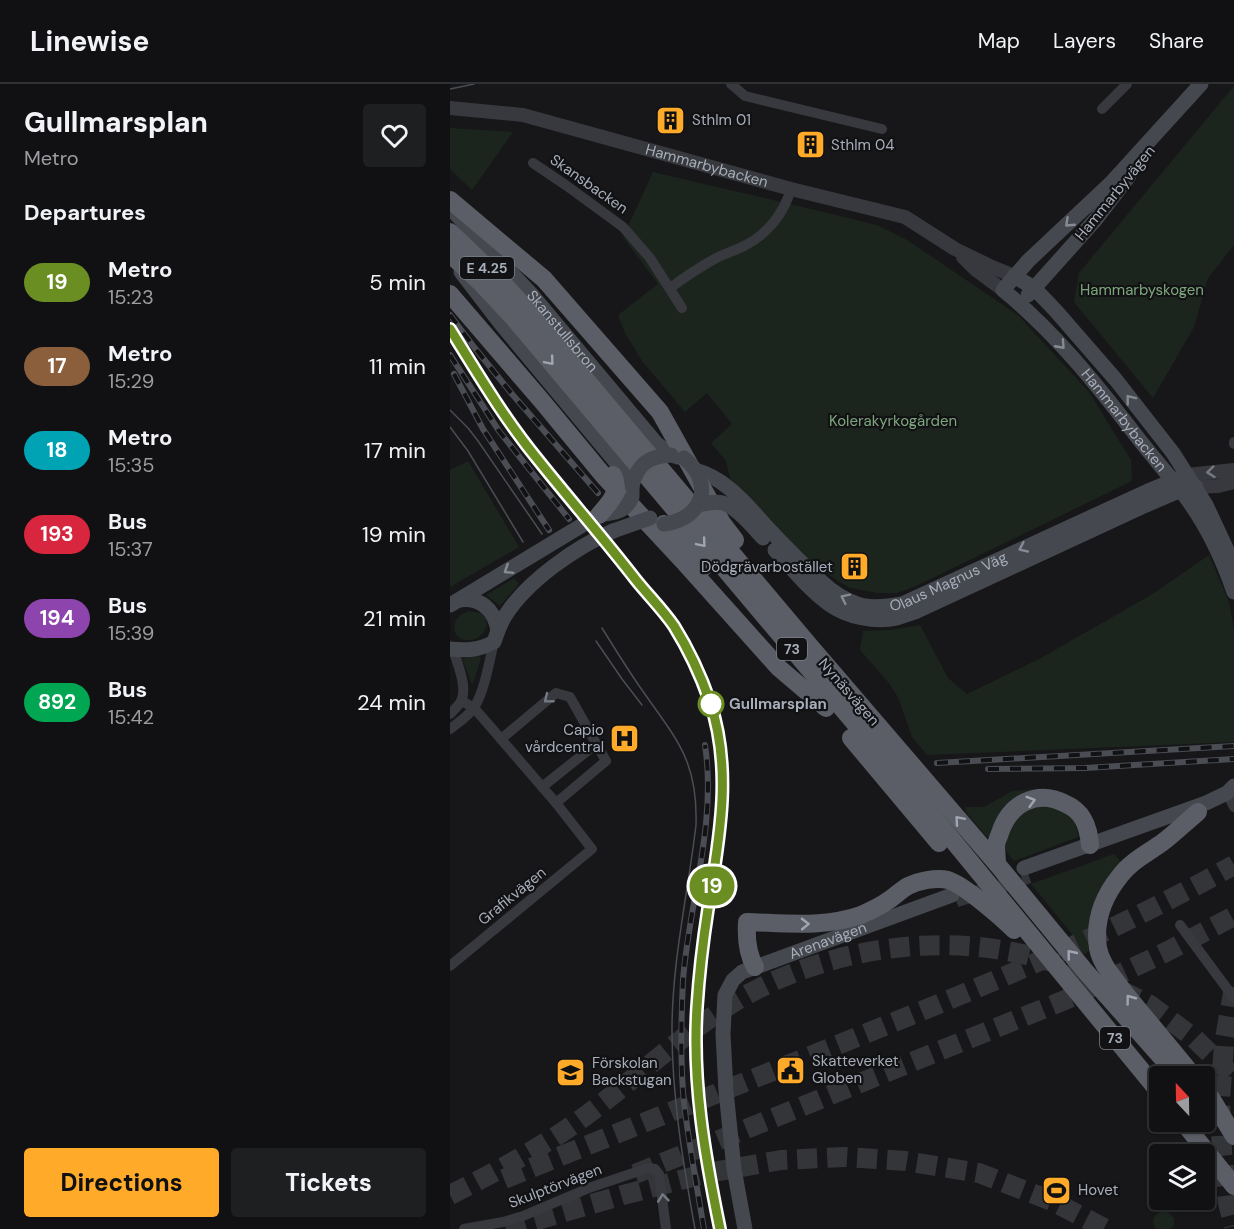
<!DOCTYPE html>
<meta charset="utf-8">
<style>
:root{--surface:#111113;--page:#1e1f21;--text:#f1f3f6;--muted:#9c9da0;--line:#303133;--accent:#ffaa29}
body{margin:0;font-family:"DM Sans",sans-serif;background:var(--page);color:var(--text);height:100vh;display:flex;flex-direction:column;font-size:22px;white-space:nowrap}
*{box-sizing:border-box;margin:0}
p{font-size:20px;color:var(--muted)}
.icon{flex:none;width:33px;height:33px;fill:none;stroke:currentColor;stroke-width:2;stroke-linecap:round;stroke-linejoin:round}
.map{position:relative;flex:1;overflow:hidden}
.side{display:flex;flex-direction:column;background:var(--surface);width:450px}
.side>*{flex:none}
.badge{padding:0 12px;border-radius:20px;font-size:21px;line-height:39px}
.needle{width:39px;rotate:338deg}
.fabs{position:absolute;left:699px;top:982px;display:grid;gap:12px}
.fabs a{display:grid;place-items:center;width:66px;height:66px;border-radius:6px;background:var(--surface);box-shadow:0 2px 4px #0004,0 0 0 2px var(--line);font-size:30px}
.map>.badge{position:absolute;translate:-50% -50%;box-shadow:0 0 0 3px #fff}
h2{padding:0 24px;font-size:22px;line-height:54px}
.round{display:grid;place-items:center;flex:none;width:63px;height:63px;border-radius:6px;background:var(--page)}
.overview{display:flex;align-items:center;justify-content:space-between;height:102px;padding:0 24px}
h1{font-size:28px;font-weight:800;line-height:45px}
.action{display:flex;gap:12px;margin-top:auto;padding:12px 24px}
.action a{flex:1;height:69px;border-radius:6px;background:var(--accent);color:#111;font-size:24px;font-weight:800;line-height:69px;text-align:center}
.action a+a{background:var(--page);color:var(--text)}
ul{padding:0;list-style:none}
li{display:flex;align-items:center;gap:18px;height:84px;padding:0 24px}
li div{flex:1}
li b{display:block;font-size:22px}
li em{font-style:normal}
li .badge{min-width:66px;font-weight:700;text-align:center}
header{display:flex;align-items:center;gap:36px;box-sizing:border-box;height:84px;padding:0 30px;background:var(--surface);border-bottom:2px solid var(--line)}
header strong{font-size:28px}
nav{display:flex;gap:33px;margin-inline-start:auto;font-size:21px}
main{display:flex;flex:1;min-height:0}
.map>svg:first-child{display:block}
.green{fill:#1c251d}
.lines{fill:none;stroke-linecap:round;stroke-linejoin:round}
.secondary-tunnel{stroke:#343539;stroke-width:15;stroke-dasharray:15 8;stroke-linecap:butt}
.motorway-tunnel{stroke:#343539;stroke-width:20;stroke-dasharray:20 10;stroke-linecap:butt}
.minor{stroke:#37393e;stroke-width:10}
.tertiary{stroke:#37393e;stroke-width:14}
.secondary{stroke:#45484f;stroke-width:15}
.trunk{stroke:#5b5e67;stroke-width:18}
.tram{stroke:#4a4d54;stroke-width:1.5}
.rail-casing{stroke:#4a4d54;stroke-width:6}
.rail{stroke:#121214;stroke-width:4;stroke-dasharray:11;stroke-linecap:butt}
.secondary-bridge{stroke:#45484f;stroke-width:15}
.trunk-bridge{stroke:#5b5e67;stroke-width:18}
.oneway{stroke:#858a95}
.oneway2{stroke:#9fa6b2}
.oneway3{stroke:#757982}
.line-casing{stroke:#fff;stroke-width:14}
.line{stroke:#6b8e23;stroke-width:9}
.stop-dot{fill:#fff;stroke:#6b8e23;stroke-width:3}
.labels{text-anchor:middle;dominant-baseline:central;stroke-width:4.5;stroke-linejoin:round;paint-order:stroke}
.shield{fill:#121214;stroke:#7a7f88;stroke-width:1.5}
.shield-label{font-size:14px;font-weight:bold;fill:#a7aeba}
.poi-label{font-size:15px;fill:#a7aeba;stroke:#121214;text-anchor:start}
.street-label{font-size:15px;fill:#a7aeba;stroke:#121214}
.park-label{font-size:15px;fill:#7da77d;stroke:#121214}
.stop-label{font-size:15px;font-weight:bold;fill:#a7aeba;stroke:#121214;text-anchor:start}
</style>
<header>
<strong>Linewise</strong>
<nav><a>Map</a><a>Layers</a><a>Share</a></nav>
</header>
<main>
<section class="side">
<div class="overview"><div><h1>Gullmarsplan</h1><p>Metro</p></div><a class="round"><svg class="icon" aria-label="heart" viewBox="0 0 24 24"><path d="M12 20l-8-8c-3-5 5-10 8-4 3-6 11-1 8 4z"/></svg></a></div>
<h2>Departures</h2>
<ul>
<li><span class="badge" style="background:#6b8e23;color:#fff">19</span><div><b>Metro</b><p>15:23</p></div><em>5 min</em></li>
<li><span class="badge" style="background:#8b5e3c;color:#fff">17</span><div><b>Metro</b><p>15:29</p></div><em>11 min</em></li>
<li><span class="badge" style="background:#00a3b4;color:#fff">18</span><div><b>Metro</b><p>15:35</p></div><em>17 min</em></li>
<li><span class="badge" style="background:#d7263d;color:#fff">193</span><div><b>Bus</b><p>15:37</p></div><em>19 min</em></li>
<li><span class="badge" style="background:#8e44ad;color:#fff">194</span><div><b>Bus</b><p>15:39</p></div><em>21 min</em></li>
<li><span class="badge" style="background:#00a651;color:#fff">892</span><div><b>Bus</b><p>15:42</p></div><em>24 min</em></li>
</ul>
<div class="action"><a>Directions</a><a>Tickets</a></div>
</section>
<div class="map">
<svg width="784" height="1145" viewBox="0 0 784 1145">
<rect width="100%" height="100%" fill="#171719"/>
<g class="green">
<polygon points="784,2 784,161 758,194 744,243 703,314 624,218 629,189"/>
<polygon points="0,44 63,48 22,106 0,85"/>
<polygon points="203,88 403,135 429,142 457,156 568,231 639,308 681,376 682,397 466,502 447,509 428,509 400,504 388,497 362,479 280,394 276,377 261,359 282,340 257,309 235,328 192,277 175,249 168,231 208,200 173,153"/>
<polygon points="18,377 69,463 0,503 0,386"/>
<polygon points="759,471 779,518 784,546 784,658 477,671 462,653 448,613 438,598 410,566 413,547 441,546 470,541 498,594 517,610 589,575 701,511"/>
<polygon points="64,494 69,500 50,522 36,511"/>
<path d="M19 527 31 529 36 535C36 536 37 543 36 544 29 562 0 560 5 539 7 533 13 529 19 527Z"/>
<polygon points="28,572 31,574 23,599 22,600 12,575"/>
<polygon points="584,705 586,708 541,754 535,751 516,728 515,723 534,723 562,707"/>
<path d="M581 721C589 722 600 720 606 722 619 727 628 740 628 753L564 777C560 772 554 767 554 760 552 744 571 731 581 721Z"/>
<polygon points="664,770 672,779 640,857 639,867 635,870 632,870 619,854 622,850 581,800"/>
<path d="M712 1127 718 1128 724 1134V1141L721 1145H706C700 1137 704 1130 712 1127Z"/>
</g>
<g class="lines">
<polyline class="secondary-tunnel" points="506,816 579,792"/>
<g class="motorway-tunnel">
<polyline points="784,903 774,960 770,1016 772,1068 778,1119 784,1142"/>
<polyline points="670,906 700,921 744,954 784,993"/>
<polyline points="185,1090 615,916 720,866 784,832"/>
<path d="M54 1095C175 1046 296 998 417 949 542 899 666 847 784 781"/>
<path d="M0 1111C38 1092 75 1072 111 1049 170 1010 221 958 281 920 370 865 488 846 588 874 607 879 626 886 644 893"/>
<polyline points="56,1145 173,1111 258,1089 331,1076 395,1073 456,1077 529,1089 602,1117 656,1145"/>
</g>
<g class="minor">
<polyline points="281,0 295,12 432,45"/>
<polyline points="652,25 677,0"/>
<polyline points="83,79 117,102 173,143 200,174 232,224"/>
<path d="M220 204C235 193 251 182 268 173 277 169 286 166 294 162 317 151 334 129 341 105"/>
<polyline points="784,360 784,358"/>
<path d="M0 630C3 627 7 623 10 619 19 605 7 579 3 565"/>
<path d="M0 645C8 639 20 631 25 622 35 605 39 578 44 558"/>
<polyline points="51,655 106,609 120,613 156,677 106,719"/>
<polyline points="92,703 146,660"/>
<polyline points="777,709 784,723"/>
<polyline points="730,841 784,914"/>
<polyline points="0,882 142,765 106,719 32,633 24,624 12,617"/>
<polyline points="14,1145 53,1138 73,1132 139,1104 198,1084 205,1085 209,1090 216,1145"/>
</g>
<g class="tertiary">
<path id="s1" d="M0 24 73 31 341 105 455 133 505 165 542 183 564 192"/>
<polyline points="513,173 526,186 553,206"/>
<polyline points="737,391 784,386"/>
<polyline points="746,403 768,402 784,398"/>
</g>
<g class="secondary">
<path id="s2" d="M751 0 661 99 578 177 553 206C605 248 647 301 688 354 702 372 717 389 731 407 754 436 772 473 784 508"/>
<path id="s3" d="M2 126 82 211 206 359 221 371 228 373"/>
<polyline points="11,188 51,240 175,389 182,402 182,410"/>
<polyline points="564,192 584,204 606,227 666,296 723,369 756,421 784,481"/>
<polyline points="578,211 646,135 679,92"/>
<path id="s4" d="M245 386C271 393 289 412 307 432 320 447 334 461 348 475 368 495 387 516 415 522 427 524 440 522 452 520L698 407 737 391"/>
<path d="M325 466C342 484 359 506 379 520 397 533 425 539 447 534 453 532 459 530 465 528L696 421 731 406 746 403"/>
<path d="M9 516C30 513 44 525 48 546"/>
<polyline points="0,521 149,431"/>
<path d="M0 565C17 567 29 566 44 558 47 549 50 540 55 532 77 497 126 463 163 447"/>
<polyline points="574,784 756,719 777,709 784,702"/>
<path id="s5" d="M295 1145 284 1085 276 1007 273 950 275 911 283 896 292 888 502 811"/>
</g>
<g class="trunk">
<polyline points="0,116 94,195 210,328 272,439 285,456"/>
<polyline points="0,148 50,196 73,221 359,561 547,780 635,887 729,993"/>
<polyline points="0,170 32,200 62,232 482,731 710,1009"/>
<polyline points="0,210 91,316 153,391 235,479 329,584 376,624"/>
<polyline points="214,440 227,450 254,483"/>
<polyline points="401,654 489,759"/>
<path d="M547 780C547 774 546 768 546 762 546 757 549 753 550 749 560 719 587 705 616 720 623 723 629 728 633 735 638 743 639 752 640 761"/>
<path d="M305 883C297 869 296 854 297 838 335 839 374 844 411 831 420 827 431 822 439 816 445 812 451 806 458 802 468 797 486 793 498 796 514 801 551 833 564 846"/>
<path d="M744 993C720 963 695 934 671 904 662 891 651 880 648 864 644 837 653 813 670 792 681 777 698 769 713 758 725 749 736 738 748 728"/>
<polyline points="754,1006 761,1014 784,1052"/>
<polyline points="733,1038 784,1102"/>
</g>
<g class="tram">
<polyline points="0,5 24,0"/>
<polyline points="0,326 18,344 28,357 92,450"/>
<polyline points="0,343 18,367 73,458"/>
<path d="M152 544C165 565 178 586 192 606 227 656 248 677 246 741 238 809 222 877 222 946 222 1013 233 1079 245 1145"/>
<polyline points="146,557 172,595 192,621"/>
</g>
<defs>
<g id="rail">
<polyline points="0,231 24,263 62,310 148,409"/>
<polyline points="0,245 64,345 91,380 131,428"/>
<polyline points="0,271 49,347 119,435"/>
<polyline points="4,290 33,345 99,446"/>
<polyline points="487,679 784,662"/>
<polyline points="538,685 635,684 784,675"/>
<path d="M254 1145C247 1103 239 1061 234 1019 230 979 231 937 233 896 239 818 267 740 255 661"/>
<path d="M270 1145C263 1111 255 1076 251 1042 245 995 245 947 249 900 255 828 277 755 272 682"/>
</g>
</defs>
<use href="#rail" class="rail-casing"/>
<use href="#rail" class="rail"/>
<g class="secondary-bridge">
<path d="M182 402C187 381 198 372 221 371"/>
<path d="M248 421C256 419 265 417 273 419 287 423 303 443 313 454"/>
<path d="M149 431C165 428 175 429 182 413"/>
<path d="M214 440C253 435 265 399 234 374"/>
<polyline points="163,447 200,434"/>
</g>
<path class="trunk-bridge" d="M149 431C160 419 171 407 163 391"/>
</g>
<defs><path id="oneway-chevron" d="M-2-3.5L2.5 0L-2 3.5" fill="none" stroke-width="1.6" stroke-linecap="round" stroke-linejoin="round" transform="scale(1.5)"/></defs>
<g class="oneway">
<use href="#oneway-chevron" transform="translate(619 139) rotate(137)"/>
<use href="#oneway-chevron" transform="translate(611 261) rotate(48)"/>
<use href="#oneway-chevron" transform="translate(680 315) rotate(-128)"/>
<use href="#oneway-chevron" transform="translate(573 464) rotate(155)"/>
<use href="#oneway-chevron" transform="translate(58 486) rotate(148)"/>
<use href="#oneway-chevron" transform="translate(395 514) rotate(-154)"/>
</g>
<g class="oneway2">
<use href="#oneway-chevron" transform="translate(100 277) rotate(50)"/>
<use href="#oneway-chevron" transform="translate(252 459) rotate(50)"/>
<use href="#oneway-chevron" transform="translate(581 717) rotate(-16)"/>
<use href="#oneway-chevron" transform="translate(509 736) rotate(-131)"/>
<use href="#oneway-chevron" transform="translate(355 840) rotate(-1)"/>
<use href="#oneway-chevron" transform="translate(621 870) rotate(-129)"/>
<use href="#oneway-chevron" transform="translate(680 915) rotate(-127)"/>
</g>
<g class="oneway3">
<use href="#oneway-chevron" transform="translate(761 388) rotate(174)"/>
<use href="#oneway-chevron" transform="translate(98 615) rotate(141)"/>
<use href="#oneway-chevron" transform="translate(213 1114) rotate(-96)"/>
</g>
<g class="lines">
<defs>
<path id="line" d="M0 245C28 290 55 336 89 377 121 417 155 456 186 496 198 511 213 526 224 542 239 566 251 592 260 618 283 686 269 756 258 825 253 857 249 891 247 923 242 999 255 1072 270 1145"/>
</defs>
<use href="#line" class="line-casing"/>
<use href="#line" class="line"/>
</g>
<defs>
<symbol id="building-square" viewBox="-11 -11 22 22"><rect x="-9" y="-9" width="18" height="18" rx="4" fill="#ffaa29" stroke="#121214"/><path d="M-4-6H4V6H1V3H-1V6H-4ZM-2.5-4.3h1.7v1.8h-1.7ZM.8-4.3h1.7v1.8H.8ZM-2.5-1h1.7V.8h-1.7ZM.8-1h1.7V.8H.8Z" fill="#111"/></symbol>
<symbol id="hospital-square" viewBox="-11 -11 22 22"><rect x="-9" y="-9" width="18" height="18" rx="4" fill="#ffaa29" stroke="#121214"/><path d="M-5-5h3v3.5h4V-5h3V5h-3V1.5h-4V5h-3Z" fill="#111"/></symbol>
<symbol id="civic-square" viewBox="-11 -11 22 22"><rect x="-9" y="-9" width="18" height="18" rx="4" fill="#ffaa29" stroke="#121214"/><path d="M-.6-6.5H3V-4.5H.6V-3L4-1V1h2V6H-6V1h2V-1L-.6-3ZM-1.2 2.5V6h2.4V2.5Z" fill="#111"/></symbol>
<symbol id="school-square" viewBox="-11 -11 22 22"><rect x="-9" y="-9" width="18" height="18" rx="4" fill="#ffaa29" stroke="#121214"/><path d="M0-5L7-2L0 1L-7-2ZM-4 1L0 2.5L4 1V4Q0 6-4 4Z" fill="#111"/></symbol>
<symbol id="stadium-square" viewBox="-11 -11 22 22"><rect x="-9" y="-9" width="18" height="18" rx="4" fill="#ffaa29" stroke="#121214"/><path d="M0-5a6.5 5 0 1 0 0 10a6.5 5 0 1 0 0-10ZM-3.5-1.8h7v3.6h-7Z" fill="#111"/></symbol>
</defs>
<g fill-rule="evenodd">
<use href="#building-square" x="204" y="20" width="33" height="33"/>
<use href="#building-square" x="344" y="44" width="33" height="33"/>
<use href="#building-square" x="388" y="466" width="33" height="33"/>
<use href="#hospital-square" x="158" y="638" width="33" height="33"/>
<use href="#civic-square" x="324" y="970" width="33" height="33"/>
<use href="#school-square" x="104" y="972" width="33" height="33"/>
<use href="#stadium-square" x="590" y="1090" width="33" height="33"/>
</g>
<circle class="stop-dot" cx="261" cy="620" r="12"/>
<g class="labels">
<g class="shield">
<rect x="10" y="173" width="54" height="22" rx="4.5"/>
<rect x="327" y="554" width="30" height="22" rx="4.5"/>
<rect x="650" y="943" width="30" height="22" rx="4.5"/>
</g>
<g class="shield-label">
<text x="37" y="184">E 4.25</text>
<text x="342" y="565">73</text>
<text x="665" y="954">73</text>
</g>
<g class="poi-label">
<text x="242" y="36">Sthlm 01</text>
<text x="381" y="61">Sthlm 04</text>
<text x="383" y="483" text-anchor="end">Dödgrävarbostället</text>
<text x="154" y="646" text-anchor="end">Capio<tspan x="154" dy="17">vårdcentral</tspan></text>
<text x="362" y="977">Skatteverket<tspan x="362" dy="17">Globen</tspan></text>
<text x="142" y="979">Förskolan<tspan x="142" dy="17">Backstugan</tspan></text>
<text x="628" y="1106">Hovet</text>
</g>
<g class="street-label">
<text stroke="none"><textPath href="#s1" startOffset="264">Hammarbybacken</textPath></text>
<text transform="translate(139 100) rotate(35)">Skansbacken</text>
<text transform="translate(665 109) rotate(-51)">Hammarbyvägen</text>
<text stroke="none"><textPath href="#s3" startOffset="164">Skanstullsbron</textPath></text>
<text stroke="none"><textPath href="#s2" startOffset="464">Hammarbybacken</textPath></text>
<text stroke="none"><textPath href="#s4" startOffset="309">Olaus Magnus Väg</textPath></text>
<text transform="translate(399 608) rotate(49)">Nynäsvägen</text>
<text transform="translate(62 812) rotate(-39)">Grafikvägen</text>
<text stroke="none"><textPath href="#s5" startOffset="356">Arenavägen</textPath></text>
<text transform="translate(105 1102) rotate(-21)">Skulptörvägen</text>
</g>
<g class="park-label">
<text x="692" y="206">Hammarbyskogen</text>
<text x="443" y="337">Kolerakyrkogården</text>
</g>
<g class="stop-label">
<text x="279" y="620">Gullmarsplan</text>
</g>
</g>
</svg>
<div class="fabs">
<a><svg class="needle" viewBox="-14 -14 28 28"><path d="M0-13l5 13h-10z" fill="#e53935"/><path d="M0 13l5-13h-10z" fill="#9c9da0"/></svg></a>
<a><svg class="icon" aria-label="layers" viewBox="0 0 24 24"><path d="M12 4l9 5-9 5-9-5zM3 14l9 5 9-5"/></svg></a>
</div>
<b class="badge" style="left:262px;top:802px;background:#6b8e23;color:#fff">19</b>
</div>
</main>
